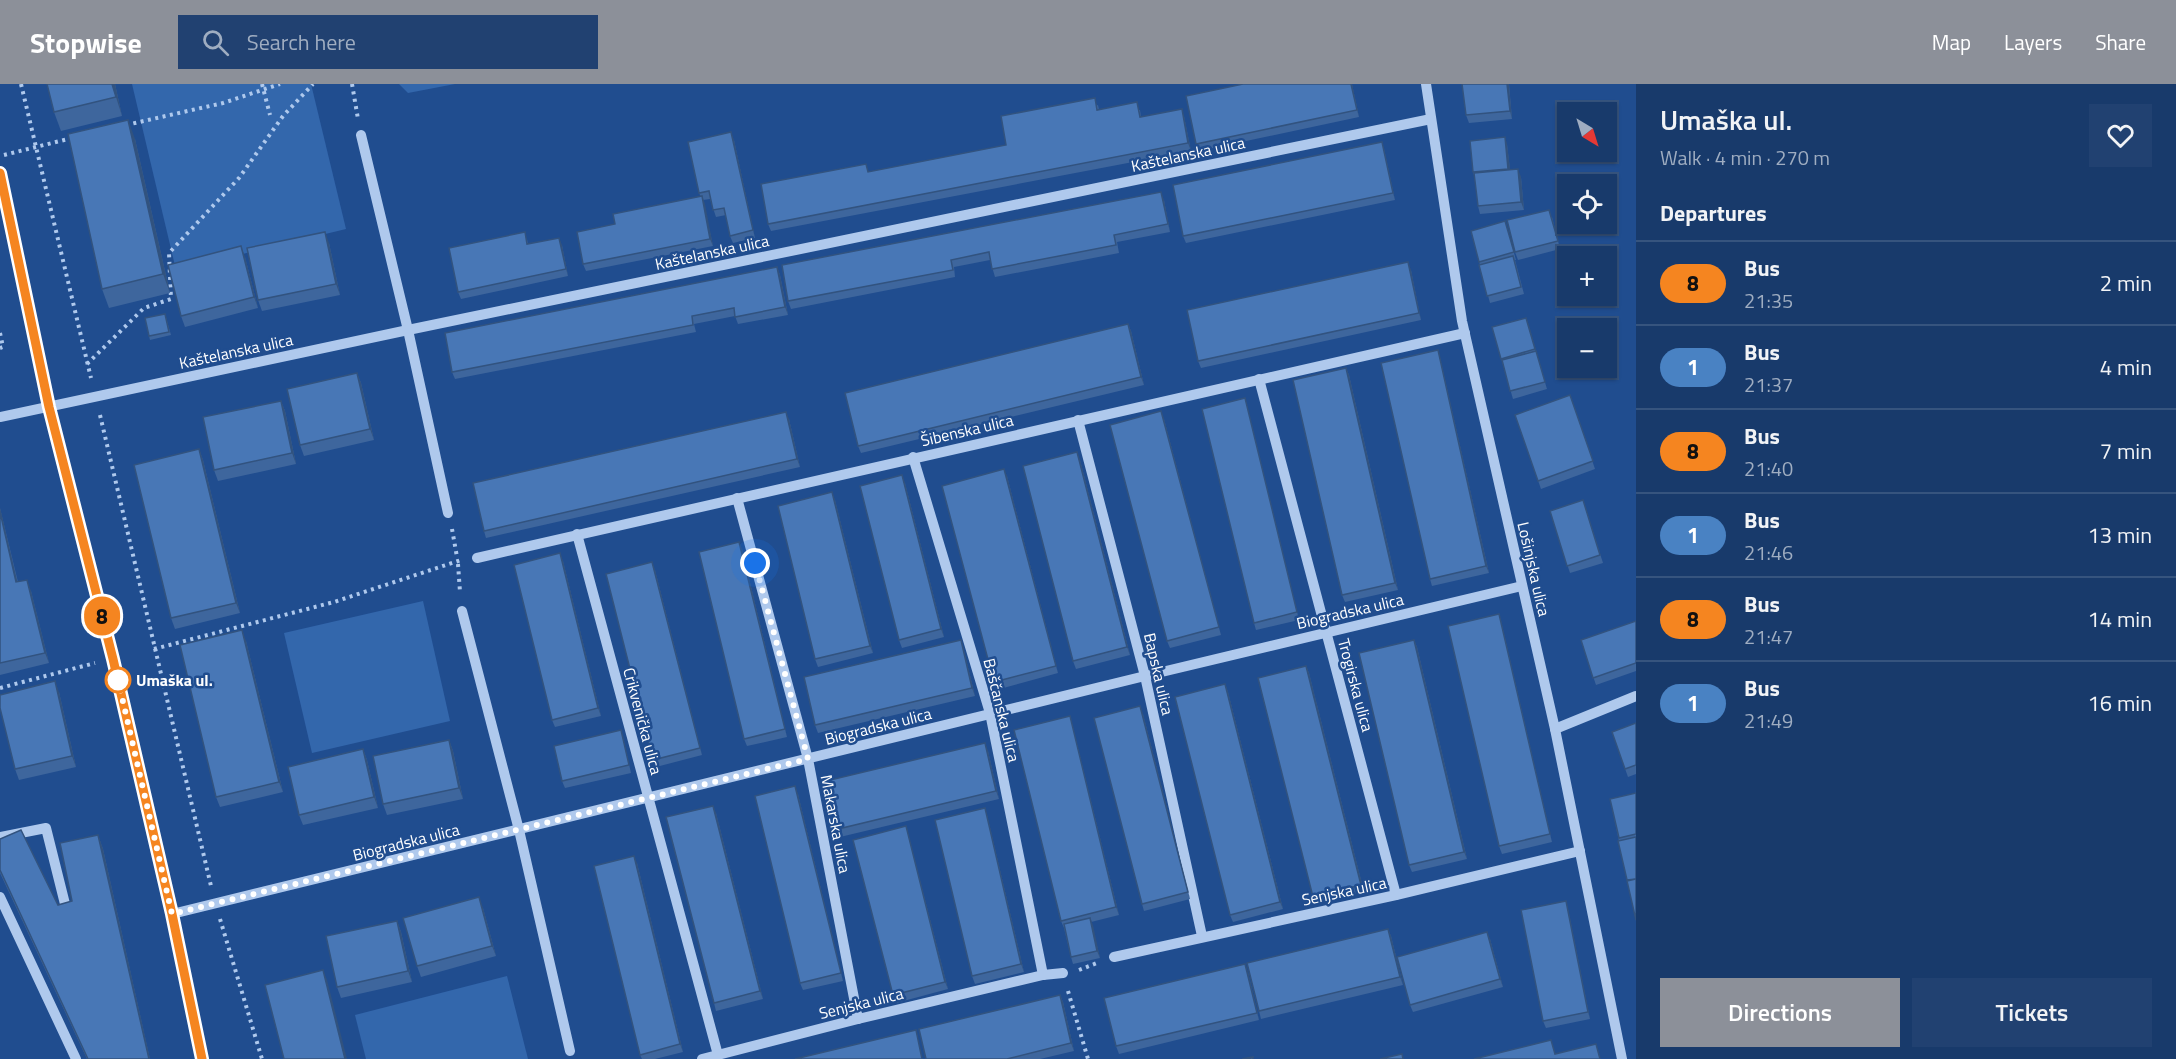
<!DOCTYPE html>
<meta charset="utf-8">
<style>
:root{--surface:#183a6b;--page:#214171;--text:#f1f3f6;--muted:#9fadc1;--line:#36547e;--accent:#8c9099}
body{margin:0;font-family:"Titillium Web",sans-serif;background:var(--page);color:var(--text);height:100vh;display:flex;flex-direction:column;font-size:22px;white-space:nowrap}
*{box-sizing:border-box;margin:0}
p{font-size:20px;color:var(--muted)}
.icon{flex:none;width:33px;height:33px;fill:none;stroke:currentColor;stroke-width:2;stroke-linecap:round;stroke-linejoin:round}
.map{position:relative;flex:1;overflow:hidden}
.panel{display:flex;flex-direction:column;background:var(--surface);width:540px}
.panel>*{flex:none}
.badge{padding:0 12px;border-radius:20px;font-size:21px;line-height:39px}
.needle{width:39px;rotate:142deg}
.buttons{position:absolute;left:1557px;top:18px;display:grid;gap:12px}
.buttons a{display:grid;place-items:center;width:60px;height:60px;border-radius:0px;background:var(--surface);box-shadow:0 2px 4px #0004,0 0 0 2px var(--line);font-size:30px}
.you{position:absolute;width:30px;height:30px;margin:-15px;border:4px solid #fff;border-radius:50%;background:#1a73e8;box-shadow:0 0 0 9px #1a73e833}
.map>.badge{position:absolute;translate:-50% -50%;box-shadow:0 0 0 3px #fff}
h2{padding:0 24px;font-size:22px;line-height:54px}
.round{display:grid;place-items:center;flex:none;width:63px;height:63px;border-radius:0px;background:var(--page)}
.summary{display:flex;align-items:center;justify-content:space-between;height:102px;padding:0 24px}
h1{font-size:28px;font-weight:600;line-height:45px}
.action{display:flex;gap:12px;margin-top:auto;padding:12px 24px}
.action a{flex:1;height:69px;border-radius:0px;background:var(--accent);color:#fff;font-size:24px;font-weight:600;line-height:69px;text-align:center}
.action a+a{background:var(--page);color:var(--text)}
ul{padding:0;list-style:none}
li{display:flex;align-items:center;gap:18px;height:84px;padding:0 24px;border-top:2px solid var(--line)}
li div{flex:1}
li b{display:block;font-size:22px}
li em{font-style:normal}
li .badge{min-width:66px;font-weight:700;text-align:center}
header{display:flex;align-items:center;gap:36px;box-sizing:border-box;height:84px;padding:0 30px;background:var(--accent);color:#fff}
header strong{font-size:28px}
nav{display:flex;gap:33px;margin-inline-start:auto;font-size:21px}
.search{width:420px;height:54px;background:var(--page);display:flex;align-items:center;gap:15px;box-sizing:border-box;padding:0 21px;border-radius:0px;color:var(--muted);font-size:22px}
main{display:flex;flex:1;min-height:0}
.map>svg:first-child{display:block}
.green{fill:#3367ac}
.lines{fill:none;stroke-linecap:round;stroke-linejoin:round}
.path{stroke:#afc9ed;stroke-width:4;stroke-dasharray:3 4.5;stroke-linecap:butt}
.minor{stroke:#afc9ed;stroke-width:10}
.wall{fill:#3e669d}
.shaded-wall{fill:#32537f}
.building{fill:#4877b6;stroke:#32537f;stroke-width:1.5}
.line-casing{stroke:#fff;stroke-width:14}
.line{stroke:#f58520;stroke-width:9}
.walk{stroke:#fff;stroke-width:6;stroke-dasharray:0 10.8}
.stop-dot{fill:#fff;stroke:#f58520;stroke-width:3}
.labels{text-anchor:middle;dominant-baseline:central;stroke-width:5;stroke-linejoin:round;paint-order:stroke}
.street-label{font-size:16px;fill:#fff;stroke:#204d8f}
.stop-label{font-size:16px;font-weight:bold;fill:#fff;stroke:#204d8f;text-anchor:start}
</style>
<header>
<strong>Stopwise</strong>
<div class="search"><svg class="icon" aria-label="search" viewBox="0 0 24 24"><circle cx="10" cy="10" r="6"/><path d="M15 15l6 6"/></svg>Search here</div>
<nav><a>Map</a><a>Layers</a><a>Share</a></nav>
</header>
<main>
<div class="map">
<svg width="1636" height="975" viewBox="0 0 1636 975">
<rect width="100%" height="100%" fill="#204d8f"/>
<g class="green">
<polygon points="132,0 311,0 346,145 176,186"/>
<polygon points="399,0 455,0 408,9"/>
<polygon points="423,517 450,637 312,669 284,549"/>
<polygon points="507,892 528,975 366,975 355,931"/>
</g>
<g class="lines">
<g class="path">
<polyline points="21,0 91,294"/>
<polyline points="262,0 270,31"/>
<polyline points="352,0 358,35"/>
<polyline points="126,41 223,19 280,0"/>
<polyline points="4,71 72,54"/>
<polyline points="0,249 3,263 0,264"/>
<polyline points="87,280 144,224 171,215 169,169 239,94 283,32 313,0"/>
<polyline points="100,331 211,802"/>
<polyline points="452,445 457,473"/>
<polyline points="458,480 460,508"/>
<polyline points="154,565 334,518 461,476"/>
<polyline points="0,604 95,579"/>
<polyline points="220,835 262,975"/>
<polyline points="1079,886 1097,879"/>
<polyline points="1068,907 1088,975"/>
</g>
<g class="minor">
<polyline points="1426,0 1462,237 1555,645 1622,975"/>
<polyline points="361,51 408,246 448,429"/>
<polyline points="0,89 49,323 113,575 172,830 202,975"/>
<polyline points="1259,295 1396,811"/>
<polyline points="0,333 408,246 1431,35"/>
<polyline points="1078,336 1145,592 1202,852"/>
<polyline points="913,373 990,629 1043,891"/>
<polyline points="737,414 808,675 858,935"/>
<polyline points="577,450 718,971"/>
<polyline points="477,474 1465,249"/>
<polyline points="462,527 519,746 570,967"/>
<polyline points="1555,645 1636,612"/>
<polyline points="0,753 46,744 65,820"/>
<polyline points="0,813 76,975"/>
<polyline points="172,830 1145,592 1522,502"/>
<polyline points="1114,873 1396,811 1580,767"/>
<polyline points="702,975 858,935 1043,891 1063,889"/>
</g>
</g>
<g class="wall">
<polygon points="47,0 115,0 122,32 61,47 54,28"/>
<polygon points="1352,0 1359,33 1199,67 1196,60"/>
<polygon points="1462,0 1509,0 1512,35 1469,39 1466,31"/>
<polygon points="1098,21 1099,26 1140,26 1141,33 1184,32 1191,67 771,147 768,140 869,88 1006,61"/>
<polygon points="135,55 170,209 109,224 102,205"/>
<polygon points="734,56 755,154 733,159 730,152 726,131 716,133 710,115 703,116 713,162 586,187 583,180 615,140 701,113 699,109"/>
<polygon points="1507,60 1510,86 1521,93 1524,126 1480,130 1478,122 1475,94 1473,88"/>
<polygon points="1384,65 1395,116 1186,159 1183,152"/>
<polygon points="1164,116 1170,148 1117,158 1119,169 995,193 990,176 954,183 955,193 791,225 788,217"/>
<polygon points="1552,133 1560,165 1518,176 1515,168"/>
<polygon points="1505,137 1516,176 1515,176 1524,210 1490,219 1471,147"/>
<polygon points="527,155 528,160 562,161 568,192 461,215 458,208"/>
<polygon points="329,159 340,211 262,227 258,216"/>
<polygon points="245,173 258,224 185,243 181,232"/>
<polygon points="777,183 780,191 788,231 738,240 735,232 694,240 696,248 455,295 452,288"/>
<polygon points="1411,186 1421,236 1201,284 1198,277"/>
<polygon points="165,230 171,251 150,256 149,252"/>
<polygon points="1526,234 1547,305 1513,315 1492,243"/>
<polygon points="1128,240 1131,247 1144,301 861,369 858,362"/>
<polygon points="1438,266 1440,274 1489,489 1432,502 1430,495"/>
<polygon points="1346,284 1349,291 1398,506 1345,518 1342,511"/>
<polygon points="357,289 361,299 374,356 304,372 300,361"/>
<polygon points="1570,311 1595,385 1541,405 1515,331"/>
<polygon points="281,317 285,327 296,380 218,397 214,386"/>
<polygon points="1247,322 1299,536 1256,546 1254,539"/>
<polygon points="789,335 800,383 486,454 484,447"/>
<polygon points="1164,335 1221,551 1170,564 1167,557"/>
<polygon points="199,365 203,376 240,529 175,545 171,534"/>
<polygon points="1080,376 1130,571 1076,585 1073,577"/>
<polygon points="1007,392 1058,589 996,606 994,598"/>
<polygon points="905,399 944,553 902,564 899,556"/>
<polygon points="835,416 873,569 818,583 815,575"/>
<polygon points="1583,416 1603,479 1570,489 1550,427"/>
<polygon points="0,424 18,498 31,507 49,579 0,591"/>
<polygon points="742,465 787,653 747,662 744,655"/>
<polygon points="563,477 601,632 555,643 552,636"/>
<polygon points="655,486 702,671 656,683 653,676"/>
<polygon points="1501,537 1552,758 1502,770 1499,762"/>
<polygon points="1636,537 1636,587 1596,601 1581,556"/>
<polygon points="1414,556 1417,563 1467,775 1412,788 1409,781"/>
<polygon points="246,557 283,708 220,723 216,713"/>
<polygon points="963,563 975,612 818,649 815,641"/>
<polygon points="1306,582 1309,589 1364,808 1316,820 1313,813"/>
<polygon points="1225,600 1228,608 1283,825 1233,838 1230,831"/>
<polygon points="59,608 76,683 19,696 15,685"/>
<polygon points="1143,630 1190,815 1144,827 1142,820"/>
<polygon points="1070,632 1072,640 1119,831 1091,838 1100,874 1073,880 1071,873 1064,844 1061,837"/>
<polygon points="1636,639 1636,690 1628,693 1612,648"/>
<polygon points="623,654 631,689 565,704 562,697"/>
<polygon points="449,656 453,667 463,715 387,731 383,720"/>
<polygon points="363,665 367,676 378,724 303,741 299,731"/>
<polygon points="988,667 999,715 840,753 838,745"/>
<polygon points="1636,709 1636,837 1610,715"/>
<polygon points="798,710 843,897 803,906 800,899"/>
<polygon points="716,729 763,915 716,927 714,919"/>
<polygon points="987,731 1024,888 975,900 972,892"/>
<polygon points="906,742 908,750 948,905 896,919 893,911"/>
<polygon points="98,751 103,765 150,975 87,975 0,789 0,755 58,821 72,817"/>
<polygon points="637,779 683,968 655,975 642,975 640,971"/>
<polygon points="483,824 496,872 421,893 417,882"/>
<polygon points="1568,825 1590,935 1546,944 1543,937"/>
<polygon points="397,837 401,848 412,898 341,914 337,903"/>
<polygon points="1388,845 1391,852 1403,901 1261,935 1259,927"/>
<polygon points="1490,855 1503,903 1413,928 1410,921"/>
<polygon points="1248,888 1259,936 1119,970 1116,962"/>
<polygon points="1060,911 1063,918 1074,967 1040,975 926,975"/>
</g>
<g class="shaded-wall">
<polygon points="112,0 115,0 122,32 116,13"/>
<polygon points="1351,0 1352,0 1359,33 1357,26"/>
<polygon points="1507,0 1509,0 1509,2 1512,35 1510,27"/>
<polygon points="1182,25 1184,32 1191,67 1188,59"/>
<polygon points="128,36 135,55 170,209 163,190"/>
<polygon points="731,48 734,56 755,154 753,146"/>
<polygon points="1505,53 1507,60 1511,92 1508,85"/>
<polygon points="1382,58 1384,65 1395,116 1393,109"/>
<polygon points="1518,85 1521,93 1524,126 1521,118"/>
<polygon points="1161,108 1164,116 1170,148 1168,140"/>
<polygon points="702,112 705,120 713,162 710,155"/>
<polygon points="325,148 329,159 340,211 336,200"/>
<polygon points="559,154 562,161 568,192 566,185"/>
<polygon points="241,162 245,173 258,224 254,213"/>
<polygon points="1408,178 1411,186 1421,236 1419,229"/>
<polygon points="777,183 780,191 788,231 785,223"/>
<polygon points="1526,234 1529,241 1547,305 1545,298"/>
<polygon points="1128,240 1131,247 1144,301 1141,293"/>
<polygon points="1438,266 1440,274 1489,489 1486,482"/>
<polygon points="1346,284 1349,291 1398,506 1395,499"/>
<polygon points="357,289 361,299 374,356 370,345"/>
<polygon points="281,317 285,327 296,380 292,369"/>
<polygon points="1161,327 1164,335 1221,551 1219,543"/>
<polygon points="786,328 789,335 800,383 797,375"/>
<polygon points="199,365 203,376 240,529 236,519"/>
<polygon points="1077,368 1080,376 1130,571 1127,563"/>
<polygon points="1004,385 1007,392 1058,589 1056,582"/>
<polygon points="902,391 905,399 944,553 941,545"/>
<polygon points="832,408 835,416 873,569 870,562"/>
<polygon points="0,424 1,428 20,509 16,498 0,428"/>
<polygon points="739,458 742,465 787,653 785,645"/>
<polygon points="560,469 563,477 601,632 598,624"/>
<polygon points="652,478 655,486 702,671 700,664"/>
<polygon points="27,496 31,507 49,579 45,569"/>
<polygon points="1499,530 1501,537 1552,758 1550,750"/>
<polygon points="242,546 246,557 283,708 279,698"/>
<polygon points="961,556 963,563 975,612 972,604"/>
<polygon points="1414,556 1417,563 1467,775 1464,768"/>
<polygon points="1306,582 1309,589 1364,808 1361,801"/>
<polygon points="55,597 59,608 76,683 72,672"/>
<polygon points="1225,600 1228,608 1283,825 1280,818"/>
<polygon points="1140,622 1143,630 1190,815 1188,808"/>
<polygon points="1070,632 1072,640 1119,831 1116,823"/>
<polygon points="449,656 453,667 463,715 459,704"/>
<polygon points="985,659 988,667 999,715 996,707"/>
<polygon points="363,665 367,676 378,724 374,713"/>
<polygon points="795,702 798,710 843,897 841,889"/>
<polygon points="713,722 716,729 763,915 760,907"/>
<polygon points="985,724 987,731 1024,888 1021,880"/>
<polygon points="906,742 908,750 948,905 945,898"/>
<polygon points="98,751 103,765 150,975 149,975"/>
<polygon points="634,772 637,779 683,968 680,960"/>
<polygon points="479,813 483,824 496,872 492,862"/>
<polygon points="1566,817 1568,825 1590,935 1588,928"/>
<polygon points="1090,834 1093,841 1100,874 1097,867"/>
<polygon points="397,837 401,848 412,898 408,887"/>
<polygon points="1388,845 1391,852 1403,901 1400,893"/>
<polygon points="1487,848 1490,855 1503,903 1500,895"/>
<polygon points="1245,880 1248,888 1259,936 1257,929"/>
<polygon points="323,886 327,896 347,975 345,975"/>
<polygon points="1060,911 1063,918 1074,967 1071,959"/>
</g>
<g class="building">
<polygon points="47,0 112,0 116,13 54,28"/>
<polygon points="1243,0 1351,0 1357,26 1196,60 1186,12"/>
<polygon points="1462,0 1507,0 1510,27 1466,31"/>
<polygon points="1095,14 1097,26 1137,18 1140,33 1182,25 1188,59 768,140 761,100 866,80 868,88 1006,61 1001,32"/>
<polygon points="128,36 163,190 102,205 68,50"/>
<polygon points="731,48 753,146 730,152 724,124 713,126 709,107 699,109 688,58"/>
<polygon points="1505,53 1508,85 1473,88 1470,57"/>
<polygon points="1382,58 1393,109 1183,152 1173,101"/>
<polygon points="1518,85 1521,118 1478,122 1474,89"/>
<polygon points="1161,108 1168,140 1114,151 1116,161 992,185 989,168 951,176 953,186 788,217 782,181"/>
<polygon points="702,112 710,155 583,180 577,148 615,140 613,130"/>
<polygon points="1549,126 1558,157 1515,168 1507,136"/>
<polygon points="1505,137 1514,168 1479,178 1471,147"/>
<polygon points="325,148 336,200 258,216 247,164"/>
<polygon points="525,148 527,160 559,154 566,185 458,208 449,164"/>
<polygon points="241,162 254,213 181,232 168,181"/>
<polygon points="1513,172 1521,203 1487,212 1479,181"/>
<polygon points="1408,178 1419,229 1198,277 1187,226"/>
<polygon points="777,183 785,223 735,233 734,224 692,232 693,241 452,288 445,249"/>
<polygon points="165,230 169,248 149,252 145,234"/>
<polygon points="1526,234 1535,265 1501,275 1492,243"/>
<polygon points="1128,240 1141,293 858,362 845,309"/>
<polygon points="1438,266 1486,482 1430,495 1381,279"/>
<polygon points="1536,267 1545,298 1510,307 1502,276"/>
<polygon points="1346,284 1395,499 1342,511 1293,296"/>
<polygon points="357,289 370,345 300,361 287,305"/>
<polygon points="1570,311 1593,377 1538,397 1515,331"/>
<polygon points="1245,314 1297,528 1254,539 1202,325"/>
<polygon points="281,317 292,369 214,386 203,333"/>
<polygon points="1161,327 1219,543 1167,557 1110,341"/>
<polygon points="786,328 797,375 484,447 473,399"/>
<polygon points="199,365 236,519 171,534 134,381"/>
<polygon points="1077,368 1127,563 1073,577 1023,382"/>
<polygon points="1004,385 1056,582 994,598 942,402"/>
<polygon points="902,391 941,545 899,556 860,402"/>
<polygon points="832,408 870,562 815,575 778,422"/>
<polygon points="1583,416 1600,471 1567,482 1550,427"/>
<polygon points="0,428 16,498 27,496 45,569 0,579"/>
<polygon points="739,458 785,645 744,655 699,468"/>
<polygon points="560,469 598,624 552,636 514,481"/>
<polygon points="652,478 700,664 653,676 606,490"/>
<polygon points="1499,530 1550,750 1499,762 1448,542"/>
<polygon points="1636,537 1636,579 1593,594 1581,556"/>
<polygon points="242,546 279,698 216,713 180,561"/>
<polygon points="961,556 972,604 815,641 804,593"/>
<polygon points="1414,556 1464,768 1409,781 1359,569"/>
<polygon points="1306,582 1361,801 1313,813 1258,594"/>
<polygon points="55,597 72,672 15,685 0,624 0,611"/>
<polygon points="1225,600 1280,818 1230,831 1175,613"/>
<polygon points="1140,622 1188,808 1142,820 1094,634"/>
<polygon points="1070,632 1116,823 1061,837 1014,646"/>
<polygon points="1636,639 1636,681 1625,685 1612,648"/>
<polygon points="621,646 629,681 562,697 554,662"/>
<polygon points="449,656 459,704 383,720 373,672"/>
<polygon points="985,659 996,707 838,745 826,697"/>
<polygon points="363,665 374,713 299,731 288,683"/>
<polygon points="795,702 841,889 800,899 755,712"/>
<polygon points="1636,709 1636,750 1619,754 1610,715"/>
<polygon points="713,722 760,907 714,919 666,733"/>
<polygon points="985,724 1021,880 972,892 935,736"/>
<polygon points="906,742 945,898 893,911 853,756"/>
<polygon points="21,746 58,821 72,817 60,759 98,751 149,975 88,975 0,786 0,755"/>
<polygon points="1636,753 1636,795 1627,796 1618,757"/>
<polygon points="634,772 680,960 640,971 594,782"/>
<polygon points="1636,795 1636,836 1627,797"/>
<polygon points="479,813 492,862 417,882 403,834"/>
<polygon points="1566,817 1588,928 1543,937 1521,826"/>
<polygon points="1090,834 1097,867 1071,873 1064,840"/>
<polygon points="397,837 408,887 337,903 326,852"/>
<polygon points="1388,845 1400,893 1259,927 1247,879"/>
<polygon points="1487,848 1500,895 1410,921 1397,873"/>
<polygon points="1245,880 1257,929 1116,962 1104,914"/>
<polygon points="323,886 345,975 284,975 265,901"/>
<polygon points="1060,911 1071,959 1007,975 926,975 919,945"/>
<polygon points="916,946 922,975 795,975"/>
<polygon points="1551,956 1555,970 1596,960 1600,975 1474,975"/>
<polygon points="1402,970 1403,975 1380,975"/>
<polygon points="1253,973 1253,975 1242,975"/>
</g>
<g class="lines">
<defs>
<polyline id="line" points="0,89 49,323 113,575 172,830 202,975"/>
</defs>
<use href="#line" class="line-casing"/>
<use href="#line" class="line"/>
<polyline class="walk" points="118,596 172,830 808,675 755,479"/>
</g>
<circle class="stop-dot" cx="118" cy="596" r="12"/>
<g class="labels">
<g class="street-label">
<text transform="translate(1188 70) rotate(-12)">Kaštelanska ulica</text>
<text transform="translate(712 168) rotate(-12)">Kaštelanska ulica</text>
<text transform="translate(236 267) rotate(-12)">Kaštelanska ulica</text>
<text transform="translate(967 346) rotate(-13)">Šibenska ulica</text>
<text transform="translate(1534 485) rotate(77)">Lošinjska ulica</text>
<text transform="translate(1350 527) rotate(-13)">Biogradska ulica</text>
<text transform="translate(1159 590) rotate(77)">Bapska ulica</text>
<text transform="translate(1356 601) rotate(75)">Trogirska ulica</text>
<text transform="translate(1002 626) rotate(76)">Baščanska ulica</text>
<text transform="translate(643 637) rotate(75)">Crikvenička ulica</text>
<text transform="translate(878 642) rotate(-14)">Biogradska ulica</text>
<text transform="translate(836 740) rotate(79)">Makarska ulica</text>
<text transform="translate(406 758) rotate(-14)">Biogradska ulica</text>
<text transform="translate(1344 807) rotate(-12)">Senjska ulica</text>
<text transform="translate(861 919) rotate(-14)">Senjska ulica</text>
</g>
<g class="stop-label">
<text x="136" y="596">Umaška ul.</text>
</g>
</g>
</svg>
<div class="buttons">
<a><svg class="needle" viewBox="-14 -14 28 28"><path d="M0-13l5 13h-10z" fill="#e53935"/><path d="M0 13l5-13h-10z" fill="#9fadc1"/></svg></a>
<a><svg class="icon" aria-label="locate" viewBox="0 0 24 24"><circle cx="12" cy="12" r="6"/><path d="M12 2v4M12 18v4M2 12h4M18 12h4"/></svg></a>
<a>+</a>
<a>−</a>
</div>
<div class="you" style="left:755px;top:479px"></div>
<b class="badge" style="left:102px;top:532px;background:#f58520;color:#111">8</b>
</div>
<section class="panel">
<div class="summary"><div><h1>Umaška ul.</h1><p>Walk · 4 min · 270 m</p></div><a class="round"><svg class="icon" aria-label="heart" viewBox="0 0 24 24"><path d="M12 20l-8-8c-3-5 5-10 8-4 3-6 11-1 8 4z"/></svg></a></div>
<h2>Departures</h2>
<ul>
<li><span class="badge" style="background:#f58520;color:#111">8</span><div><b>Bus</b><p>21:35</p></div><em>2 min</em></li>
<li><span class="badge" style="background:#4982c3;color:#fff">1</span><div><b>Bus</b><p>21:37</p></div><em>4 min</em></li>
<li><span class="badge" style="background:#f58520;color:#111">8</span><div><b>Bus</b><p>21:40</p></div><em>7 min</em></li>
<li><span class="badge" style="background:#4982c3;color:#fff">1</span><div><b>Bus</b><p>21:46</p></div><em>13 min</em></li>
<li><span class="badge" style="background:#f58520;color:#111">8</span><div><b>Bus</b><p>21:47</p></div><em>14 min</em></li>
<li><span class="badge" style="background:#4982c3;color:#fff">1</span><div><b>Bus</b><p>21:49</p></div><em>16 min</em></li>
</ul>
<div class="action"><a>Directions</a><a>Tickets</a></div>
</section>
</main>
